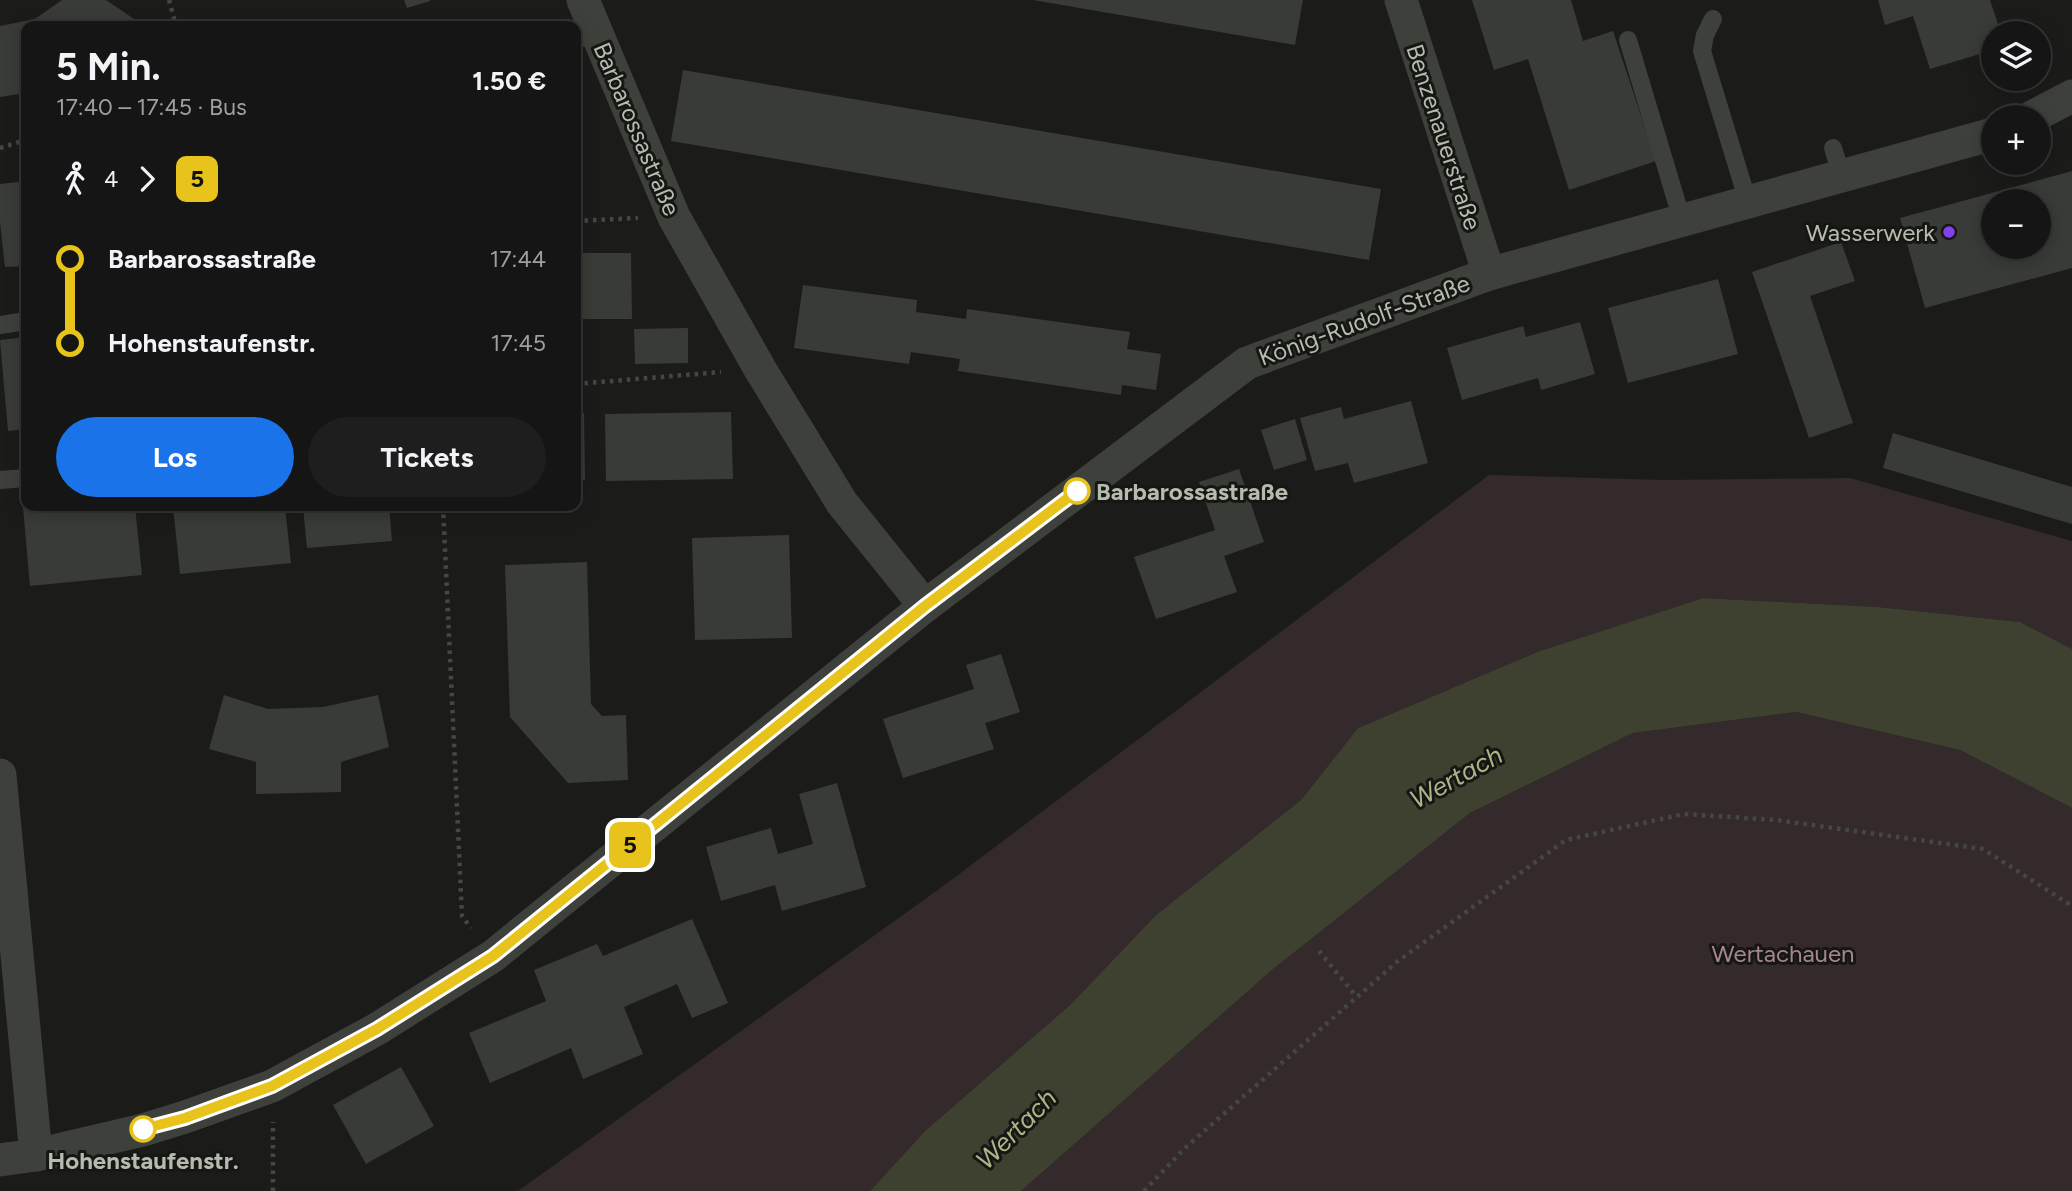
<!DOCTYPE html>
<html lang="de">
<meta charset="utf-8">
<style>
:root{--surface:#141514;--page:#1d1e1d;--text:#f1f3f6;--muted:#9d9fa0;--line:#333434;--accent:#1a73e8}
body{margin:0;font-family:Figtree,sans-serif;background:var(--page);color:var(--text);height:100vh;display:flex;flex-direction:column;font-size:26px;white-space:nowrap}
*{box-sizing:border-box;margin:0}
p{font-size:23px;color:var(--muted)}
.icon{flex:none;width:38px;height:38px;fill:none;stroke:currentColor;stroke-width:2;stroke-linecap:round;stroke-linejoin:round}
.map{position:relative;flex:1;overflow:hidden}
.side{position:absolute;left:21px;top:21px;width:560px;height:490px;display:flex;flex-direction:column;background:var(--surface);border-radius:14px;box-shadow:0 4px 18px #0003,0 0 0 2px var(--line)}
.side>*{flex:none}
.badge{padding:0 14px;border-radius:10px;font-size:24px;line-height:46px}
.controls{position:absolute;left:1981px;top:21px;display:grid;gap:14px}
.controls a{display:grid;place-items:center;width:70px;height:70px;border-radius:50%;background:var(--surface);box-shadow:0 4px 18px #0003,0 0 0 2px var(--line);font-size:35px}
.map>.badge{position:absolute;translate:-50% -50%;box-shadow:0 0 0 4px #fff}
.legs{display:flex;align-items:center;gap:10px;height:77px;padding:0 35px;font-size:23px}
.legs p{margin-inline-start:auto}
.overview{display:flex;align-items:center;justify-content:space-between;height:119px;padding:0 35px}
h1{font-size:38px;font-weight:700;line-height:52px}
.button{display:flex;gap:14px;margin-top:auto;padding:14px 35px}
.button a{flex:1;height:80px;border-radius:42px;background:var(--accent);color:#fff;font-size:28px;font-weight:700;line-height:80px;text-align:center}
.button a+a{background:var(--page);color:var(--text)}
ul{padding:0 35px;list-style:none}
li{display:flex;align-items:center;gap:24px;height:84px;font-size:26px}
li i{display:grid;place-items:center;width:10px;height:100%;margin:0 9px;background:currentColor}
li i::after{content:'';width:18px;height:18px;margin:-9px;border:5px solid;border-radius:50%;background:var(--surface)}
li p{margin-inline-start:auto}
li:first-child i{background:linear-gradient(#0000 50%,currentColor 0)}
li:last-child i{background:linear-gradient(currentColor 50%,#0000 0)}
.map>svg:first-child{display:block}
.green{fill:#342a2c}
.water{fill:#3e4030}
.building{fill:#393b37;fill-rule:evenodd}
.lines{fill:none;stroke-linecap:round;stroke-linejoin:round}
.path{stroke:#454841;stroke-width:4.5;stroke-dasharray:3.5 5;stroke-linecap:butt}
.service{stroke:#3e413b;stroke-width:18}
.minor{stroke:#3e413b;stroke-width:33}
.line-1-casing{stroke:#fff;stroke-width:16}
.line-1{stroke:#e8c31b;stroke-width:10}
.poi-dot{fill:#8240ee;stroke:#161715;stroke-width:2.5}
.stop-1-dot{fill:#fff;stroke:#e8c31b;stroke-width:3.5}
.labels{text-anchor:middle;dominant-baseline:central;stroke-width:6;stroke-linejoin:round;paint-order:stroke}
.street-label{font-size:24px;fill:#b5bbad;stroke:#161715}
.poi-label{font-size:24px;fill:#b5bbad;stroke:#161715;text-anchor:end}
.stop-label{font-size:24px;font-weight:bold;fill:#b5bbad;stroke:#161715;text-anchor:start}
.park-label{font-size:24px;fill:#a6858c;stroke:#161715}
.water-label{font-size:26px;font-style:italic;fill:#acb585;stroke:#161715}
</style>
<div class="map">
<svg width="2072" height="1191" viewBox="0 0 2072 1191">
<rect width="100%" height="100%" fill="#1b1c1a"/>
<g class="green">
<polygon points="1489,475 1663,480 1850,478 2072,541 2072,649 2020,622 1878,607 1703,598 1537,652 1358,728 1301,800 1156,915 1070,1005 926,1130 870,1191 518,1191 946,884"/>
<polygon points="1796,712 1960,750 2072,808 2072,1191 1021,1191 1272,970 1470,813 1633,733"/>
</g>
<polygon class="water" points="1703,598 1878,607 2020,622 2072,649 2072,808 1960,750 1796,712 1633,733 1470,813 1272,970 1021,1191 870,1191 926,1130 1070,1005 1156,915 1301,800 1358,728 1537,652"/>
<g class="building">
<polygon points="62,0 106,0 140,23 137,26 26,26 26,93 0,97 0,26 35,19"/>
<polygon points="404,0 430,0 430,1 407,8"/>
<polygon points="1033,0 1303,0 1295,45"/>
<polygon points="1472,0 1571,0 1583,41 1613,31 1656,161 1569,190 1528,59 1494,70"/>
<polygon points="1878,0 1990,0 2001,33 1993,33 1993,50 1930,69 1913,16 1885,25"/>
<polygon points="683,70 1381,189 1369,260 671,141"/>
<path d="M2072 171V268L1925 308 1900 218ZM1993 201H2039V247H1993Z"/>
<polygon points="26,181 26,266 5,267 0,222 0,184"/>
<polygon points="1841,242 1855,281 1810,296 1853,423 1809,438 1752,272"/>
<polygon points="576,253 631,253 632,319 576,319"/>
<polygon points="1718,279 1738,354 1628,383 1608,308"/>
<polygon points="803,285 917,300 916,312 966,319 967,309 1130,332 1127,349 1161,354 1156,390 1122,385 1121,395 958,371 960,359 911,352 909,364 794,348"/>
<polygon points="1580,322 1595,374 1541,390 1538,378 1462,400 1447,348 1523,326 1526,337"/>
<polygon points="688,328 688,363 635,364 634,329"/>
<polygon points="26,337 26,429 8,431 0,340"/>
<polygon points="1411,401 1428,463 1354,483 1348,463 1315,471 1300,418 1341,407 1344,419"/>
<polygon points="731,412 733,479 606,481 605,414"/>
<polygon points="576,413 584,413 585,480 576,480"/>
<polygon points="1295,419 1307,460 1274,470 1261,430"/>
<polygon points="1893,433 2072,487 2072,524 1883,468"/>
<polygon points="1239,469 1264,542 1224,556 1237,592 1156,619 1134,557 1215,530 1199,482"/>
<polygon points="26,495 26,506 135,506 142,575 30,586 22,496"/>
<polygon points="173,506 285,506 291,563 180,574"/>
<polygon points="303,506 389,506 392,541 307,548"/>
<polygon points="789,535 792,638 695,640 692,538"/>
<polygon points="587,562 591,704 602,716 626,715 628,780 568,783 510,717 505,565"/>
<polygon points="1001,654 1020,712 985,723 994,749 903,778 883,719 974,689 966,665"/>
<polygon points="224,695 268,709 323,707 378,695 389,747 341,762 341,792 256,794 256,762 209,749"/>
<polygon points="837,783 866,887 782,911 775,885 721,901 706,847 771,828 778,854 813,844 799,794"/>
<polygon points="692,919 728,1003 692,1018 677,984 624,1007 643,1054 583,1079 571,1048 490,1083 469,1033 546,1001 534,970 597,944 603,956"/>
<polygon points="401,1067 434,1126 366,1164 333,1105"/>
</g>
<g class="lines">
<g class="path">
<polyline points="169,0 176,26"/>
<polyline points="0,148 26,140"/>
<polyline points="576,221 638,218"/>
<polyline points="576,384 721,372"/>
<polyline points="443,506 462,916 471,928"/>
<polyline points="1319,951 1356,996"/>
<polyline points="273,1191 273,1122"/>
<polyline points="1144,1191 1186,1147 1398,961 1566,840 1684,814 1776,820 1983,849 2072,906"/>
</g>
<g class="service">
<polyline points="1713,19 1705,35 1702,51 1748,202"/>
<polyline points="576,39 597,35"/>
<polyline points="1628,40 1682,220"/>
<polyline points="1833,148 1842,177"/>
<polyline points="0,325 26,321"/>
<polyline points="0,480 26,478"/>
</g>
<g class="minor">
<polyline points="583,0 674,217 760,369 842,503 925,606"/>
<polyline points="1401,0 1489,274"/>
<polyline points="2032,117 2072,96"/>
<polyline points="0,775 36,1155"/>
<polyline points="0,1160 36,1155 143,1130 185,1117 272,1086 377,1029 493,956 925,606 1247,363 1489,274 1993,134"/>
</g>
</g>
<g class="lines">
<defs>
<polyline id="line-1" points="143,1129 185,1118 272,1086 377,1029 493,956 925,606 1077,491"/>
</defs>
<use href="#line-1" class="line-1-casing"/>
<use href="#line-1" class="line-1"/>
</g>
<circle class="poi-dot" cx="1949" cy="232" r="7"/>
<g class="stop-1-dot">
<circle cx="1077" cy="491" r="12"/>
<circle cx="143" cy="1129" r="12"/>
</g>
<g class="labels">
<g class="street-label">
<text transform="translate(637 129) rotate(67)">Barbarossastraße</text>
<text transform="translate(1444 137) rotate(72)">Benzenauerstraße</text>
<text transform="translate(1364 320) rotate(-20)">König-Rudolf-Straße</text>
</g>
<g class="poi-label">
<text x="1935" y="232">Wasserwerk</text>
</g>
<g class="stop-label">
<text x="1096" y="491">Barbarossastraße</text>
<text x="143" y="1160" text-anchor="middle">Hohenstaufenstr.</text>
</g>
<g class="park-label">
<text x="1783" y="953">Wertachauen</text>
</g>
<g class="water-label">
<text transform="translate(1456 777) rotate(-29)">Wertach</text>
<text transform="translate(1016 1129) rotate(-45)">Wertach</text>
</g>
</g>
</svg>
<div class="controls">
<a><svg class="icon" aria-label="layers" viewBox="0 0 24 24"><path d="M12 4l9 5-9 5-9-5zM3 14l9 5 9-5"/></svg></a>
<a>+</a>
<a>−</a>
</div>
<b class="badge" style="left:630px;top:845px;background:#e8c31b;color:#111">5</b>
<section class="side">
<div class="overview"><div><h1>5 Min.</h1><p>17:40 – 17:45 · Bus</p></div><b>1.50 €</b></div>
<div class="legs"><svg class="icon" aria-label="walk" viewBox="0 0 24 24"><circle cx="13" cy="4" r="2"/><path d="M13 8l-2 6 4 7M11 14l-3 7M7 12l3-4h3l4 4"/></svg>4<svg class="icon" aria-label="forward" viewBox="0 0 24 24"><path d="M9 5l7 7-7 7"/></svg><b class="badge" style="background:#e8c31b;color:#111">5</b></div>
<ul>
<li><i style="color:#e8c31b"></i><b>Barbarossastraße</b><p>17:44</p></li>
<li><i style="color:#e8c31b"></i><b>Hohenstaufenstr.</b><p>17:45</p></li>
</ul>
<div class="button"><a>Los</a><a>Tickets</a></div>
</section>
</div>
